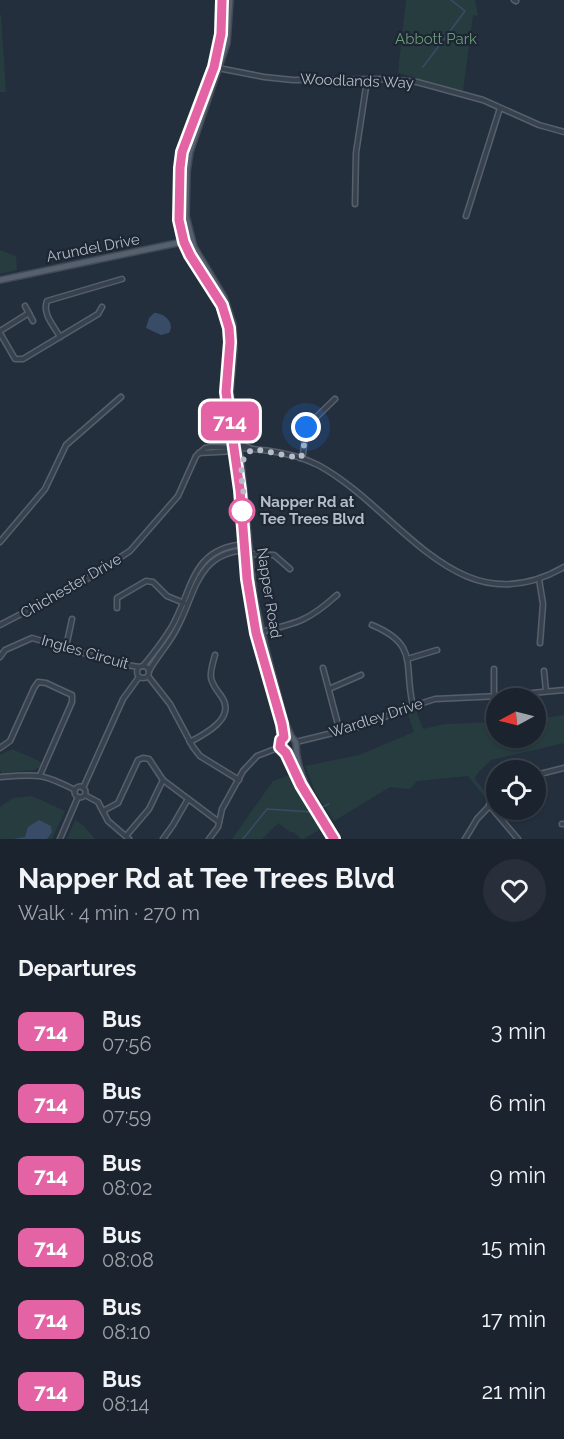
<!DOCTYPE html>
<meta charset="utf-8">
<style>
:root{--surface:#1b232e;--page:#282f3a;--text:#f1f3f6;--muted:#a0a4aa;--line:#39404a}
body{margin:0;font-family:Raleway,sans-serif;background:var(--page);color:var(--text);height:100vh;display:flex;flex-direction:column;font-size:22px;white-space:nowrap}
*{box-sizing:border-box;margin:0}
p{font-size:20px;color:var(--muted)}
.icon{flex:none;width:33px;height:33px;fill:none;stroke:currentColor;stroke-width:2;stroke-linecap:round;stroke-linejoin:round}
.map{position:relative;height:839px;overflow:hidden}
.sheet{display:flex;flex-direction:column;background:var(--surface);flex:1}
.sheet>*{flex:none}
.badge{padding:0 12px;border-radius:9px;font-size:21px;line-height:39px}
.needle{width:39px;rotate:263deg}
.controls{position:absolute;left:486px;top:688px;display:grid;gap:12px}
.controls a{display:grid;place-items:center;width:60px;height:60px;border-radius:50%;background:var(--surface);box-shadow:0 2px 4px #0004,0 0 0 2px var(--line);font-size:30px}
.you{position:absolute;width:30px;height:30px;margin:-15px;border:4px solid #fff;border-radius:50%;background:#1a73e8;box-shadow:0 0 0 9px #1a73e833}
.map>.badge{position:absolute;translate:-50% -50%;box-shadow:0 0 0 3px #fff}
h2{padding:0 18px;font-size:22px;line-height:54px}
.round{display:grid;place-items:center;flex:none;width:63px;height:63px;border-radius:32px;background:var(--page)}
.headline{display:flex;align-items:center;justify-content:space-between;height:102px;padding:0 18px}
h1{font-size:28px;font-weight:700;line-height:45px}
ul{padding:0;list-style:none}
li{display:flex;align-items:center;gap:18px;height:72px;padding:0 18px}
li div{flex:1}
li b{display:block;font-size:22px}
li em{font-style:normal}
li .badge{min-width:66px;font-weight:700;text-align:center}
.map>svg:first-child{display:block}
.green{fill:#263c3f}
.water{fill:#394c67}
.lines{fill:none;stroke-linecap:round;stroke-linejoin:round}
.stream{stroke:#394c67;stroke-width:1.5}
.minor-casing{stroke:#565f6c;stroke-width:7}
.major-casing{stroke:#414a57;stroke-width:8}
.minor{stroke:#38414e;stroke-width:4}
.major{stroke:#56606e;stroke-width:5}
.line-casing{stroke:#fff;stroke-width:14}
.line{stroke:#e463a4;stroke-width:9}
.walk{stroke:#b4bcc9;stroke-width:6;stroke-dasharray:0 10.8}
.stop-dot{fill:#fff;stroke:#e463a4;stroke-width:3}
.labels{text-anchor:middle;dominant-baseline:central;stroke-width:4.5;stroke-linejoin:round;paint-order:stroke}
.park-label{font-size:15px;fill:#6b9a76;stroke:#1d2633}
.street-label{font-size:15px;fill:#b4bcc9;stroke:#1d2633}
.stop-label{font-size:15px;font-weight:bold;fill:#b4bcc9;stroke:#1d2633;text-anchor:start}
</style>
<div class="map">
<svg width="564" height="839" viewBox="0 0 564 839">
<rect width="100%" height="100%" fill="#242f3e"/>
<g class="green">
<polygon points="406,0 475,0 478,16 473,15 463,91 398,73"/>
<polygon points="0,15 1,15 6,92 0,92"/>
<polygon points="0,250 16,256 17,270 0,274"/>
<polygon points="416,710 423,729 445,724 496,722 496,738 536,738 536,719 564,715 564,743 491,760 477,774 475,779 489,797 487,800 468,776 417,781 410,789 390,787 334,821 316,794 305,766 359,755 414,732 408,714"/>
<polygon points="12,749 41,762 40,767 34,770 2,773 0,770 0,755"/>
<polygon points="290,775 320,829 304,839 301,839 294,832 290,832 278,823 262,839 232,839 273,781"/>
<polygon points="32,796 65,811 52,839 0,839 0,807 13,798"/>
<polygon points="75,820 84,826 95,839 67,839"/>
</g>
<g class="water">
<path d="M154 313C165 313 175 323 169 333L161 335 146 328 149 318Z"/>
<polygon points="39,820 51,826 52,832 47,839 13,839 25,837 28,827"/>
</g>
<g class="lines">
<g class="stream">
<polyline points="423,67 465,11 451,0"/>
<polyline points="322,807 329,804"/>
<polyline points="243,839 267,809 312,812"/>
</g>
<defs>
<g id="minor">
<polyline points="514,0 516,1"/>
<polyline points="218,68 264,77 293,80 386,79 417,82 483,100 539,125 564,132"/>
<polyline points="355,204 356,153 367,80"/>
<polyline points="466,216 500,108"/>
<polyline points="25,306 33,321"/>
<polyline points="0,331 29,313"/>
<polyline points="0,333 15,359 23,359 98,314 102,307"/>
<path d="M60 337C54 326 42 314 47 301L122 279"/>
<polyline points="239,434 243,445 250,448"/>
<polyline points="199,453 236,451"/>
<polyline points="300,458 303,454 306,427 335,399"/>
<polyline points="0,542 45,489 66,445 121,397"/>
<polyline points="248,554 274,555 290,569"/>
<polyline points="539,579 543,604 540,643"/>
<polyline points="117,608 117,598 146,581 153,582 167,596 184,603"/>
<path d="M0 625 79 584 130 551 178 496 196 456 205 448 211 447C246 448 287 449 318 465 400 509 457 629 564 567"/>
<path d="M372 625C420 645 403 665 413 706"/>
<path d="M261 632C298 623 308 621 337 595"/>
<polyline points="66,647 72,619"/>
<polyline points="0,657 5,650 32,638 121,664 139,667"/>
<polyline points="407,659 437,650"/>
<circle cx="143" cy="672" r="6"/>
<path d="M143 666C153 654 163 641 171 628 193 591 190 548 245 544"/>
<polyline points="323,668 340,732"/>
<polyline points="494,669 494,696"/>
<path d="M149 671C157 656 170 643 177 628 196 593 196 554 245 550"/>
<polyline points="544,671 546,691"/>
<polyline points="148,676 170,704 193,747 200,756 239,780"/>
<polyline points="329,689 361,675"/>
<path d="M190 742C205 734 234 719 223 699 219 692 213 687 211 678 210 670 213 663 215 655"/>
<polyline points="296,742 361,726 413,706 435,699 500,696 564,690"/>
<polyline points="0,748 10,741 34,688 38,682 46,683 72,695 72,702 40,775"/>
<polyline points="536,775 564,768"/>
<path d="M0 777C37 774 42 773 75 790"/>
<circle cx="80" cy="792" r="5.5"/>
<polyline points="83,788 123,699 139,677"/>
<polyline points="85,795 98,802 108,821 129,839"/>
<polyline points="489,805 518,839"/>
<polyline points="103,811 118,803 138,760 143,758 149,759 163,780 219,822"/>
<polyline points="562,824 564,824"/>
<polyline points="126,836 149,809 163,780"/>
<polyline points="60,839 78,797"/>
<polyline points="163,839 173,825 188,799"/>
<polyline points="209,839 218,827 222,809 243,771 257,756 280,747"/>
<polyline points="465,839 477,819 496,799"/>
</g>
<g id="major">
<polyline points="222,0 221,34 214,67 182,152 180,168 179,220 184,242 190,255 222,305 229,328 230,342 226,392 240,490 247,579 256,633 284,737"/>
<path d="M230 0 227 43 190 152 187 172 186 216 194 247 224 297 233 324 234 350 230 393 241 462 254 597 265 646 285 722 291 736 296 742C295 776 319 811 337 839"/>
<polyline points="0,280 187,241"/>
<polyline points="284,737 281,740 280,747 291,762 301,785 314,808"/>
</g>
</defs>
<use href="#minor" class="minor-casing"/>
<use href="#major" class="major-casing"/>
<use href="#minor" class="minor"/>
<use href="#major" class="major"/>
</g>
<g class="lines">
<defs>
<polyline id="line" points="222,0 221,34 214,67 182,152 180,168 179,220 184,242 190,255 222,305 229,328 230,342 226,392 240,490 247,579 256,633 282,724 284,737 281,740 280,747 286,753 301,785 334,839"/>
</defs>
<use href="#line" class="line-casing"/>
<use href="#line" class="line"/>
<path class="walk" d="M242 511 246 508C244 489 233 458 254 449L300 458 303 454 306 427"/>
</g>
<circle class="stop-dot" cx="242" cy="511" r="12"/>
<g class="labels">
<g class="park-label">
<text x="436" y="39">Abbott Park</text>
</g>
<g class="street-label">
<text transform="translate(357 81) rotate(2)">Woodlands Way</text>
<text transform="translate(93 248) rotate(-11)">Arundel Drive</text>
<text transform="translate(71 586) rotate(-30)">Chichester Drive</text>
<text transform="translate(269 593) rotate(81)">Napper Road</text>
<text transform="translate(85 652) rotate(16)">Ingles Circuit</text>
<text transform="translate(376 718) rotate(-18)">Wardley Drive</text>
</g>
<g class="stop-label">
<text x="260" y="502">Napper Rd at<tspan x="260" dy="17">Tee Trees Blvd</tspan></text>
</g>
</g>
</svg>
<div class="controls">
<a><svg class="needle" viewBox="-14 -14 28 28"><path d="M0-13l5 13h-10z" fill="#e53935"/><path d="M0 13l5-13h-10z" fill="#a0a4aa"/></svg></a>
<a><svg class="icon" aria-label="locate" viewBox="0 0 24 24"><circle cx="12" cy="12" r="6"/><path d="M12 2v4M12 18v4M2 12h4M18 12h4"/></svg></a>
</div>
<div class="you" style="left:306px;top:427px"></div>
<b class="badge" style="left:230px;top:421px;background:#e463a4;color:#fff">714</b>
</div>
<section class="sheet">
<div class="headline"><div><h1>Napper Rd at Tee Trees Blvd</h1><p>Walk · 4 min · 270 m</p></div><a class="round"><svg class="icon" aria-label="heart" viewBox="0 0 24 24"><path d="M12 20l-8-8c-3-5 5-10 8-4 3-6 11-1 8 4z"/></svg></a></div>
<h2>Departures</h2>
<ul>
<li><span class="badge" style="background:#e463a4;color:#fff">714</span><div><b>Bus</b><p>07:56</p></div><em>3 min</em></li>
<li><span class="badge" style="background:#e463a4;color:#fff">714</span><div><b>Bus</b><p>07:59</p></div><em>6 min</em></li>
<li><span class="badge" style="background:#e463a4;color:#fff">714</span><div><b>Bus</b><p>08:02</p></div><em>9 min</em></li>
<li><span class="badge" style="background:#e463a4;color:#fff">714</span><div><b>Bus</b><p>08:08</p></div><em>15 min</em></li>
<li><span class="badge" style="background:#e463a4;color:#fff">714</span><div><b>Bus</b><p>08:10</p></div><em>17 min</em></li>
<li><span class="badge" style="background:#e463a4;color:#fff">714</span><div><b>Bus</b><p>08:14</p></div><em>21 min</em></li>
</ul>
</section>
